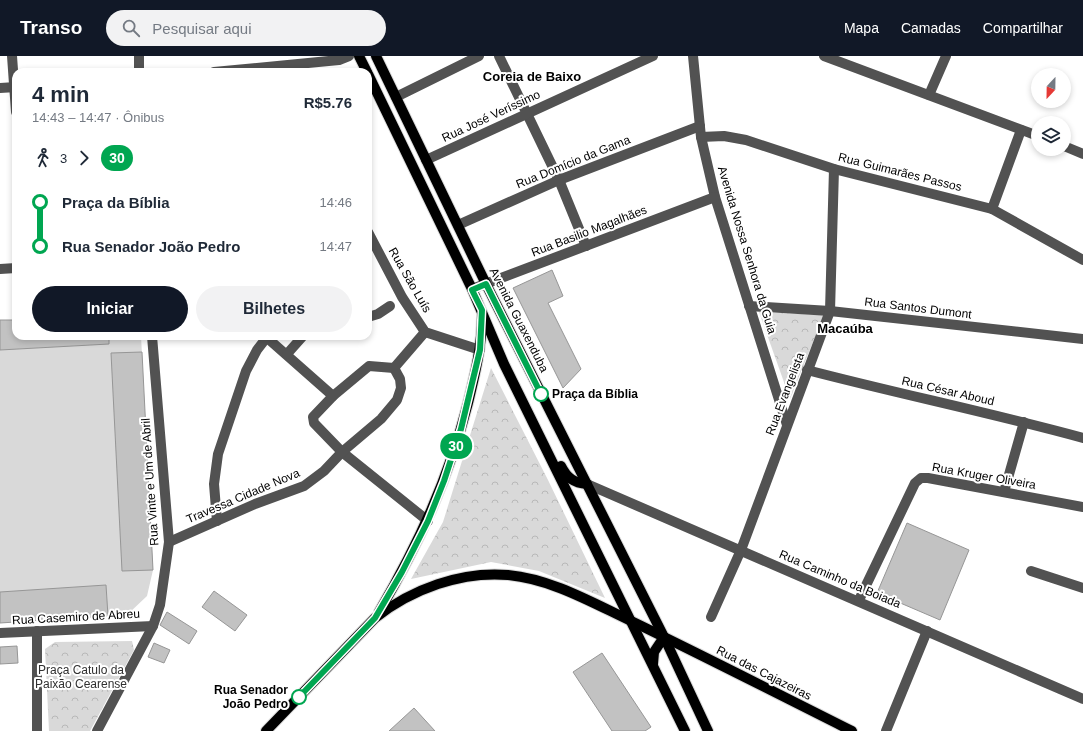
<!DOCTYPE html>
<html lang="pt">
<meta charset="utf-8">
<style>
:root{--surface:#fff;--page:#f2f2f3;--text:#1f2937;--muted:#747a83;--accent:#111827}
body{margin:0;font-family:Arial,sans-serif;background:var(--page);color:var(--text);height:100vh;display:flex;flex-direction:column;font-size:15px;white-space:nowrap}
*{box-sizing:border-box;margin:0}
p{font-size:13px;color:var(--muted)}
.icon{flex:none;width:22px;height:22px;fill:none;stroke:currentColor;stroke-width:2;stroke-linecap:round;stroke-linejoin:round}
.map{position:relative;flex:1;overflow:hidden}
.side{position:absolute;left:12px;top:12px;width:360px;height:272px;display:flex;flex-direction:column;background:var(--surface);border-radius:12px;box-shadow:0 2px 6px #0003}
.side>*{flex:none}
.badge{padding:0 8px;border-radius:13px;font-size:14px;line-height:26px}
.needle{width:26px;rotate:202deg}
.fabs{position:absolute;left:1031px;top:12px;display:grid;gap:8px}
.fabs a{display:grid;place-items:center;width:40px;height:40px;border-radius:50%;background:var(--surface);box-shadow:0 2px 6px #0003;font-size:20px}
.map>.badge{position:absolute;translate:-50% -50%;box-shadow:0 0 0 2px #fff}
.legs{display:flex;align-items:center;gap:6px;height:44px;padding:0 20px;font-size:13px}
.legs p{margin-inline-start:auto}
.head{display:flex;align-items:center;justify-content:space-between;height:68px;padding:0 20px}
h1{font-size:22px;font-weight:700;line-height:30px}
.primary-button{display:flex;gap:8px;margin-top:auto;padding:8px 20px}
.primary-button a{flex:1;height:46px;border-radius:24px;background:var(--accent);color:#fff;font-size:16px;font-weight:700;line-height:46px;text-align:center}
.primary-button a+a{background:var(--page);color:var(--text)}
ul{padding:0 20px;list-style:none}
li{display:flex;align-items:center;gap:14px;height:44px;font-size:15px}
li i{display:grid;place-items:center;width:6px;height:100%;margin:0 5px;background:currentColor}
li i::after{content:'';width:10px;height:10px;margin:-5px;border:3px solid;border-radius:50%;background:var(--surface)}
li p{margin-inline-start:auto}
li:first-child i{background:linear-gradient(#0000 50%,currentColor 0)}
li:last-child i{background:linear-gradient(currentColor 50%,#0000 0)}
header{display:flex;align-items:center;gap:24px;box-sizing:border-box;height:56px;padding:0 20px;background:var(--accent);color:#fff}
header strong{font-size:19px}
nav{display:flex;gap:22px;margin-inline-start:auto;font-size:14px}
.search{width:280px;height:36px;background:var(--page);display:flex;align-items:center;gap:10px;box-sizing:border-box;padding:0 14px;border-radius:22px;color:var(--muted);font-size:15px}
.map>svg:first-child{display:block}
.park{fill:url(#park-crowns)}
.pitch{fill:#d9d9d9}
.building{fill:#c2c2c2;stroke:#969696}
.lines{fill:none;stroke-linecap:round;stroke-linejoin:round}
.major-casing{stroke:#dbdbdb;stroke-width:12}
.minor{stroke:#525252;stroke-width:10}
.major{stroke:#000;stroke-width:10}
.line-1-casing{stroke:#fff;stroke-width:9}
.line-1{stroke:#00a651;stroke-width:6}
.stop-1-dot{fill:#fff;stroke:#00a651;stroke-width:2}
.labels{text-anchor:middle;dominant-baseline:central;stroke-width:4;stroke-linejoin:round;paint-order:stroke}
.street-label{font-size:12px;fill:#000;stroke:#fff}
.stop-label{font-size:12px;font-weight:bold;fill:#000;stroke:#fff;text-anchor:start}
.park-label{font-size:12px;fill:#303030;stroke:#fff}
.neighbourhood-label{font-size:13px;font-weight:bold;fill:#000;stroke:#fff}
</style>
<header>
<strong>Transo</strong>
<div class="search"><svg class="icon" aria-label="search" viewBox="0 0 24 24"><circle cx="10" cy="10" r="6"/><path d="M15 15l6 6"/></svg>Pesquisar aqui</div>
<nav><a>Mapa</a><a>Camadas</a><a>Compartilhar</a></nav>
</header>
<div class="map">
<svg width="1083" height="675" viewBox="0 0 1083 675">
<defs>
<pattern id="park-crowns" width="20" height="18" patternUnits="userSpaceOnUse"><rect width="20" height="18" fill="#d9d9d9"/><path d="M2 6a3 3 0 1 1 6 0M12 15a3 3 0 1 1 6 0" fill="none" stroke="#b8b8b8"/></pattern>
</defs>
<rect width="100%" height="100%" fill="#fff"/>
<g class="park">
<polygon points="759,256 824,259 790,343"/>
<polygon points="491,312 548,424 605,542 539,515 491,506 411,523 443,466"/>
<polygon points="132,585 134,594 90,675 49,675 45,593 55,586"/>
</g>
<polygon class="pitch" points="16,264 16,280 141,280 153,514 147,540 129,557 108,560 0,567 0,265"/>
<g class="building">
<polygon points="552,214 563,240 548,247 581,313 563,332 513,232"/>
<polygon points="0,264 16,264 16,280 109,280 109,288 0,294"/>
<polygon points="142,296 153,514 122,515 111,297"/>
<polygon points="907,467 969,494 940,564 877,537"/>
<polygon points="106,529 108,560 0,567 0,536"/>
<polygon points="214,535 247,559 235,575 202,551"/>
<polygon points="167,556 197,575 189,588 160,569"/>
<polygon points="154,587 170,594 164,607 148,601"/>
<polygon points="17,590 18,607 0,608 0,591"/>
<polygon points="602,597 651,671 645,675 612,675 573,616"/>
<polygon points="414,652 435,675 389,675"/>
</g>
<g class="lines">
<defs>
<g id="major">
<polyline points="359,0 367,16"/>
<polyline points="376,0 486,228 664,581 708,675"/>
<polyline points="368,18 472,233 504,308 685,675"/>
<path d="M561 410C567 422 574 427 587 428"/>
<path d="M379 556C419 487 448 424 468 347 475 318 482 290 482 260"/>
<polyline points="653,608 654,596 664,581"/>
<path d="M266 675 375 562C412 533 461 515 508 519 551 523 591 546 629 564 704 600 778 638 852 675"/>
</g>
</defs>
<use href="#major" class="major-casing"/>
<g class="minor">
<polyline points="12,0 16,56"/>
<polyline points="139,0 139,16"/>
<polyline points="499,0 559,124 586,190"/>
<polyline points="693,0 701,81 715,141 787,369"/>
<polyline points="824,0 1038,80"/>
<polyline points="214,16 339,4 349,0"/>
<polyline points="0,32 16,31"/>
<polyline points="929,39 946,0"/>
<polyline points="396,41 479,0"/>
<polyline points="701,81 724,80 746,84 834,113 992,153 1083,204"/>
<polyline points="1064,90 1083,98"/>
<polyline points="426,104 653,0"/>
<polyline points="992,153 1021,74"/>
<polyline points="458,169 559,124 700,70"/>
<polyline points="368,176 402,241 425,276 480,294"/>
<polyline points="0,213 16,212"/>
<polyline points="472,233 715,141"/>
<polyline points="749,250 830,255 1083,283"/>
<polyline points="368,261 378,258 390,250"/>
<polyline points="265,280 333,340"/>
<polyline points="287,298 303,280"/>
<polyline points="394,312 369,310 333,340 313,361 314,367 342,396 428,465"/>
<path d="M807 314C899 338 992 357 1083 382"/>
<polyline points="587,428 1083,643"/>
<polyline points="1004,436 1024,366"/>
<polyline points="217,465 214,428 218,398 246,315 257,294 267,281"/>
<polyline points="169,486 255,448 304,430 324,415 342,396 381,363 397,344 401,332 400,323 394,312 425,276"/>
<polyline points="1031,515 1083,532"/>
<polyline points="859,544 915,427 921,422 928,422 1083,451"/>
<polyline points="711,561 741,494 830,255 834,113"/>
<polyline points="37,575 37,675"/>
<polyline points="0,577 153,570"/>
<polyline points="97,675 153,570 160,549 169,486 152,280"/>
<polyline points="886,675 927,575"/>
</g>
<use href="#major" class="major"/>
</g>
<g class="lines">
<defs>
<polyline id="line-1" points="299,641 375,562 402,516 428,465 444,425 461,373 480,294 482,254 472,234 486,228 541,338"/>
</defs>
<use href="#line-1" class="line-1-casing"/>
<use href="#line-1" class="line-1"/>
</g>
<g class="stop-1-dot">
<circle cx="541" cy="338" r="7"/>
<circle cx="299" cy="641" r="7"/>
</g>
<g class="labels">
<g class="street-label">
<text transform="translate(491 60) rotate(-25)">Rua José Veríssimo</text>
<text transform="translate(573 106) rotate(-22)">Rua Domício da Gama</text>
<text transform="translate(900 116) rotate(14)">Rua Guimarães Passos</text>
<text transform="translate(589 175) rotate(-21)">Rua Basilio Magalhães</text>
<text transform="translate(747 194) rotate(73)">Avenida Nossa Senhora da Guia</text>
<text transform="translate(410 224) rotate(60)">Rua São Luís</text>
<text transform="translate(918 252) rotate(7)">Rua Santos Dumont</text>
<text transform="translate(519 264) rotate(63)">Avenida Guaxenduba</text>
<text transform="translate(948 335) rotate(13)">Rua César Aboud</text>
<text transform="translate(785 338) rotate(-69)">Rua Evangelista</text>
<text transform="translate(984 420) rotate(10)">Rua Kruger Oliveira</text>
<text transform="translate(150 426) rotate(-94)">Rua Vinte e Um de Abril</text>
<text transform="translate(243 440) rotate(-23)">Travessa Cidade Nova</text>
<text transform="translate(840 523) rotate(23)">Rua Caminho da Boiada</text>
<text transform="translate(76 561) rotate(-3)">Rua Casemiro de Abreu</text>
<text transform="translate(764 617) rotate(27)">Rua das Cajazeiras</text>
</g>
<g class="stop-label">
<text x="552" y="338">Praça da Bíblia</text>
<text x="288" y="634" text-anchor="end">Rua Senador<tspan x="288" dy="14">João Pedro</tspan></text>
</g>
<g class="park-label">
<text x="81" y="614">Praça Catulo da<tspan x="81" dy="14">Paixão Cearense</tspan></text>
</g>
<g class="neighbourhood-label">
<text x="532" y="20">Coreia de Baixo</text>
<text x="845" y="272">Macaúba</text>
</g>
</g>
</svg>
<div class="fabs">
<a><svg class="needle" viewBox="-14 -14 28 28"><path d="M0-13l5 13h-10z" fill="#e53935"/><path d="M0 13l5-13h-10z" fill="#747a83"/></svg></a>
<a><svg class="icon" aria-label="layers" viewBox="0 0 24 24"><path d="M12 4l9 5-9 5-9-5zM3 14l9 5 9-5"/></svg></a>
</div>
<b class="badge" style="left:456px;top:390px;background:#00a651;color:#fff">30</b>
<section class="side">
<div class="head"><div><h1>4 min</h1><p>14:43 – 14:47 · Ônibus</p></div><b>R$5.76</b></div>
<div class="legs"><svg class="icon" aria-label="walk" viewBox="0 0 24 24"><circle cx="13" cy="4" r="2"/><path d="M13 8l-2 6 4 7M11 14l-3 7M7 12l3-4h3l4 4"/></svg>3<svg class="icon" aria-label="forward" viewBox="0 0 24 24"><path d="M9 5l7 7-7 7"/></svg><b class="badge" style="background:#00a651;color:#fff">30</b></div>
<ul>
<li><i style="color:#00a651"></i><b>Praça da Bíblia</b><p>14:46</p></li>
<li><i style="color:#00a651"></i><b>Rua Senador João Pedro</b><p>14:47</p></li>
</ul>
<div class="primary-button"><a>Iniciar</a><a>Bilhetes</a></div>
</section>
</div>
